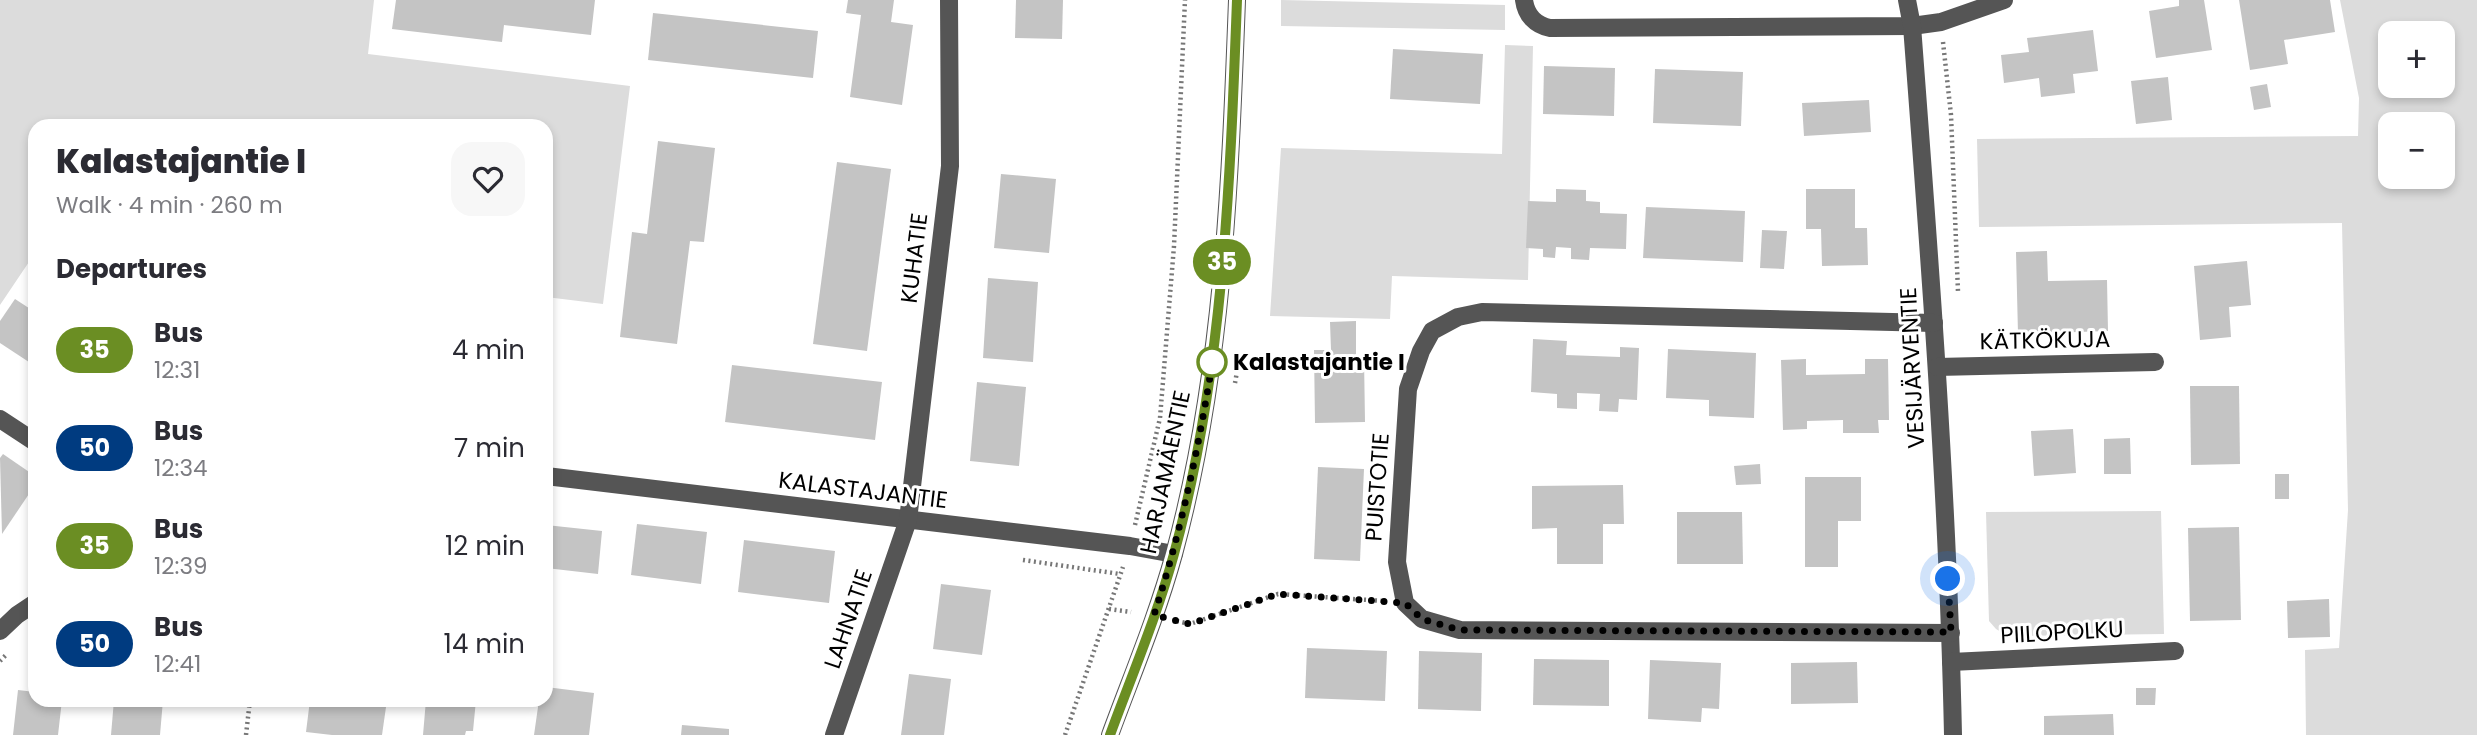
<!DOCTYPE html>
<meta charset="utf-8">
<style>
:root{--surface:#fff;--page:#f7f7f7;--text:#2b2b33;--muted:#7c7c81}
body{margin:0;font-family:Poppins,sans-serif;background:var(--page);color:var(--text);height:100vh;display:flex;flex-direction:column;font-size:26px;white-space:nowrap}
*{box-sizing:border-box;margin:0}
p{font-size:23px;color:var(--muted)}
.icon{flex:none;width:38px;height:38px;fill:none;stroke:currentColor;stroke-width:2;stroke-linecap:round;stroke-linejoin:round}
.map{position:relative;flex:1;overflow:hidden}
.details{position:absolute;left:28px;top:119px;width:525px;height:588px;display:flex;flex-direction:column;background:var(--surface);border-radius:21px;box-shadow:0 4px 10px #0003}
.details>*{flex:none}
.badge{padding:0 14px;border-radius:23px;font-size:24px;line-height:46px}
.tools{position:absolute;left:2378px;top:21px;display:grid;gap:14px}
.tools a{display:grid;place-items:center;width:77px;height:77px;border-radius:14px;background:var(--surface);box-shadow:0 4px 10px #0003;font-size:35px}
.you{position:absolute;width:35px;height:35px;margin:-18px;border:5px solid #fff;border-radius:50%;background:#1a73e8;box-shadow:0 0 0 10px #1a73e833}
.map>.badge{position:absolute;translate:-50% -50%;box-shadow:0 0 0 4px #fff}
h2{padding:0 28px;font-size:26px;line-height:63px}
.round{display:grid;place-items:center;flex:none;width:74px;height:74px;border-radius:21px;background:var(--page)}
.head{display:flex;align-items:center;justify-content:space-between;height:119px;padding:0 28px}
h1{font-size:33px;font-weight:800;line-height:52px}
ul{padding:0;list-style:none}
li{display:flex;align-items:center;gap:21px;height:98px;padding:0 28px}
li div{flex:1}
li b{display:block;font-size:26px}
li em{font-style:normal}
li .badge{min-width:77px;font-weight:700;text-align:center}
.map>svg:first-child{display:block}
.green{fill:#dcdcdc;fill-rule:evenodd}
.building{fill:#c4c4c4}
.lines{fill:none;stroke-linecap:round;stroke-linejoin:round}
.path{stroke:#777;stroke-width:4.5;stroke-dasharray:2 3.5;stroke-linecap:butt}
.minor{stroke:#555;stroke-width:18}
.line-casing{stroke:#fff;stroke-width:16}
.line{stroke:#6b8e23;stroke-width:10}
.walk{stroke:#000;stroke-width:7;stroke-dasharray:0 12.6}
.stop-dot{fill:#fff;stroke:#6b8e23;stroke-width:3.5}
.labels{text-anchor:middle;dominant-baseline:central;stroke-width:6;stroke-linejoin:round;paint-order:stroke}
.street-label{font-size:23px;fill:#000;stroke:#fff}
.stop-label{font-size:23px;font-weight:bold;fill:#000;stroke:#fff;text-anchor:start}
</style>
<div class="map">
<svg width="2477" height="735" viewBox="0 0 2477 735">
<rect width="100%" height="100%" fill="#fff"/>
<g class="green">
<polygon points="0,0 374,0 368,54 630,86 603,304 546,297 546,126 35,126 35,253 0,305"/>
<polygon points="1281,0 1505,5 1505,30 1281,26"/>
<path d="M2340 0H2477V735H2306L2305 650 2339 648 2348 510 2342 223 1979 227 1977 139 2358 136 2359 98ZM2390 33H2443V86H2390ZM2390 124H2443V177H2390Z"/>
<polygon points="1505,45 1533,46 1528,280 1392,276 1390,319 1270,316 1281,148 1502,154"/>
<polygon points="2161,511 2164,634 2008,636 1996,629 1989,621 1986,512"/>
</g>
<g class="building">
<polygon points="396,0 595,0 591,35 504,25 502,42 392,29"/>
<polygon points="848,0 894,0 891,22 913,25 902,105 850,97 861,15 846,13"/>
<polygon points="1016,0 1063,0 1062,39 1015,38"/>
<polygon points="2179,0 2204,0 2212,50 2156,58 2149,11 2179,6"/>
<polygon points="2239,0 2330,0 2335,32 2284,40 2288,64 2250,70"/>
<polygon points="653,13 818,31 813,78 648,60"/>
<polygon points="2093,30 2098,71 2073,74 2075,93 2041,97 2039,78 2004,83 2001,55 2029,52 2027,38"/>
<polygon points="1393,49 1483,54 1480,104 1390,99"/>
<polygon points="1544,66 1615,68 1614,116 1543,114"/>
<polygon points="1655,69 1743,72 1741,126 1653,123"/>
<polygon points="2168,77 2172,120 2136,124 2131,81"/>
<polygon points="2267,84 2271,107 2254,110 2250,87"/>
<polygon points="1869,100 1871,132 1804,136 1802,103"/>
<polygon points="658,141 715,148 704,242 690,241 677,344 620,337 632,232 647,234"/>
<polygon points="837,162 891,169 867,351 813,344"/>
<polygon points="1001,174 1056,179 1049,253 994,248"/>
<polygon points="1556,189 1586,190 1586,201 1600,202 1600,213 1627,214 1626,249 1590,248 1589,260 1571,259 1571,248 1556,247 1555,258 1543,257 1543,249 1526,248 1528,201 1556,202"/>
<polygon points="1806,189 1855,189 1855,228 1867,228 1868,265 1822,266 1821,229 1806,229"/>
<polygon points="1646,207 1745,211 1743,262 1643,258"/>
<polygon points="1762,230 1787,231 1784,269 1760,268"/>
<polygon points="2047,251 2048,281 2107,280 2108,331 2018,334 2016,252"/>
<polygon points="2247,261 2251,305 2229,307 2231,337 2200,340 2194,266"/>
<polygon points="988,278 1038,282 1033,362 983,358"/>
<polygon points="15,299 35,312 35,366 0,343 0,321"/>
<polygon points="1356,321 1356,356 1364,358 1365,422 1315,423 1314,350 1331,350 1330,322"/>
<polygon points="1533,339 1567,341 1566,355 1620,357 1620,347 1639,348 1637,400 1619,399 1618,412 1599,411 1600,394 1577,393 1577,409 1557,408 1557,394 1531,392"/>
<polygon points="1668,349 1756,353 1754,418 1709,416 1709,400 1666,398"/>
<polygon points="1806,359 1806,375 1865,374 1865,359 1888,359 1889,420 1878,420 1879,433 1843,433 1843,420 1807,421 1807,429 1783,430 1781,360"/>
<polygon points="732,365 882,382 875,440 725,422"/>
<polygon points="977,382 1026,387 1019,466 970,461"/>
<polygon points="2190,386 2239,386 2240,464 2191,465"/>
<polygon points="2073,429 2076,473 2034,476 2031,431"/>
<polygon points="2130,438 2131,474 2104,474 2104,439"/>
<polygon points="3,454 35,476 35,485 2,534 0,458"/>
<polygon points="1760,464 1761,484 1736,485 1734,466"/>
<polygon points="1318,467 1364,469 1360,561 1314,559"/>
<rect x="2275" y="474" width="14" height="25"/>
<polygon points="1805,477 1861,477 1861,521 1838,521 1838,567 1805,567"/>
<polygon points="1623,485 1624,524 1603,524 1603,564 1557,564 1557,528 1532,529 1532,486"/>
<polygon points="1677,512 1742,512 1743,564 1677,564"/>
<polygon points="637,524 707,532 701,584 631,575"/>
<polygon points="546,525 602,531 598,574 546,568"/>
<polygon points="2239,527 2241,620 2190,621 2188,528"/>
<polygon points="744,540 835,551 829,603 738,592"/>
<polygon points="941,584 991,590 982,655 933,649"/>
<polygon points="2329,599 2330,637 2288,638 2287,601"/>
<polygon points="1307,648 1387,651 1385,701 1305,698"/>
<polygon points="1419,651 1482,653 1481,711 1418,709"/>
<polygon points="1534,659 1609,660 1609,706 1533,705"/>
<polygon points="1650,660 1721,663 1719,709 1702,708 1701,722 1648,719"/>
<polygon points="1857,662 1858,703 1791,704 1791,663"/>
<polygon points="909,674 951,679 944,735 901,735"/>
<polygon points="546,687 594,693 589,735 534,735 539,700 546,700"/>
<polygon points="2136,688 2156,688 2155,705 2136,705"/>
<polygon points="18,690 35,692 35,700 62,700 58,735 13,735"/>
<polygon points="114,700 163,700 160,735 111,735"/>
<polygon points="310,700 387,700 382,735 332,735 306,732"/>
<polygon points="426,700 476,700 473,731 466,731 465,735 423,735"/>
<polygon points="2113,714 2114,735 2044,735 2044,716"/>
<polygon points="682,725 729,729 729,735 681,735"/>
</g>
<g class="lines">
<g class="path">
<polyline points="1943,42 1951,115 1958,292"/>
<polyline points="1235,383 1238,366"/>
<polyline points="1135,525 1160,418 1174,246 1185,0"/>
<polyline points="1023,560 1120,574"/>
<polyline points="1109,609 1131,612"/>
<polyline points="1177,621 1190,624 1278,594 1383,601"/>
<polyline points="0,661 7,654"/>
<polyline points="246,735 250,700"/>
<polyline points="1065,735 1123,567"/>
</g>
<g class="minor">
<path d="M1524 0C1526 15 1535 25 1550 28L1912 26 1941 22 2004 0"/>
<path d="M1907 0 1912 26C1930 262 1948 498 1953 735"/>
<polyline points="1934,323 1482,312 1458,317 1432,331 1421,351 1408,389 1397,562 1405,603 1422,619 1460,630 1951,633"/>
<polyline points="1937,367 2155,362"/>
<polyline points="0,419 35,442"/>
<polyline points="546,476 1130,546 1174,554"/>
<polyline points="0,631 17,615 35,603"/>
<polyline points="1951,662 2175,651"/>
<polyline points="834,735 908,520 950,166 949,0"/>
<path d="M1110 735C1132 675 1157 616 1174 554 1223 374 1230 185 1237 0"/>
</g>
</g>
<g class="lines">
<defs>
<path id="line" d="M1110 735C1132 675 1157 616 1174 554 1223 374 1230 186 1237 0"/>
</defs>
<use href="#line" class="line-casing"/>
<use href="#line" class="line"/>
<path class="walk" d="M1212 362 1214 352C1200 441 1182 529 1154 615L1190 624 1278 594 1405 603 1422 619 1460 630 1951 632 1948 579"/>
</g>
<circle class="stop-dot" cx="1212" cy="362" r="14"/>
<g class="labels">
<g class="street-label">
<text transform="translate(914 258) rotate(-83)">KUHATIE</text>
<text transform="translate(2045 340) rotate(-1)">KÄTKÖKUJA</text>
<text transform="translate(1912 368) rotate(-93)">VESIJÄRVENTIE</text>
<text transform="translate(1165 472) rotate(-78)">HARJAMÄENTIE</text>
<text transform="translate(1377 487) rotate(-86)">PUISTOTIE</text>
<text transform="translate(863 490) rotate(7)">KALASTAJANTIE</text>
<text transform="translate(848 619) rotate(-71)">LAHNATIE</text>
<text transform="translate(2062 632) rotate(-3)">PIILOPOLKU</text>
</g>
<g class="stop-label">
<text x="1233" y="362">Kalastajantie I</text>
</g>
</g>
</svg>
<div class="tools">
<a>+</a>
<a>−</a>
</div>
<div class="you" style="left:1948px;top:579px"></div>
<b class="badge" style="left:1222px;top:262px;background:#6b8e23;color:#fff">35</b>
<section class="details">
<div class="head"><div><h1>Kalastajantie I</h1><p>Walk · 4 min · 260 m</p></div><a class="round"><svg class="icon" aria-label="heart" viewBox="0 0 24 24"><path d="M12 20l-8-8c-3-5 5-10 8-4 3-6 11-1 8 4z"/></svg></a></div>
<h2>Departures</h2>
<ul>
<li><span class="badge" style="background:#6b8e23;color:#fff">35</span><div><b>Bus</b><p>12:31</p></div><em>4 min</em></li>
<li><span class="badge" style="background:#003b80;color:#fff">50</span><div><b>Bus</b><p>12:34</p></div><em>7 min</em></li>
<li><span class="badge" style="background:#6b8e23;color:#fff">35</span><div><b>Bus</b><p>12:39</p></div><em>12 min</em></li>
<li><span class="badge" style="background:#003b80;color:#fff">50</span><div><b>Bus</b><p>12:41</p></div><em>14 min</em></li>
</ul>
</section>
</div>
